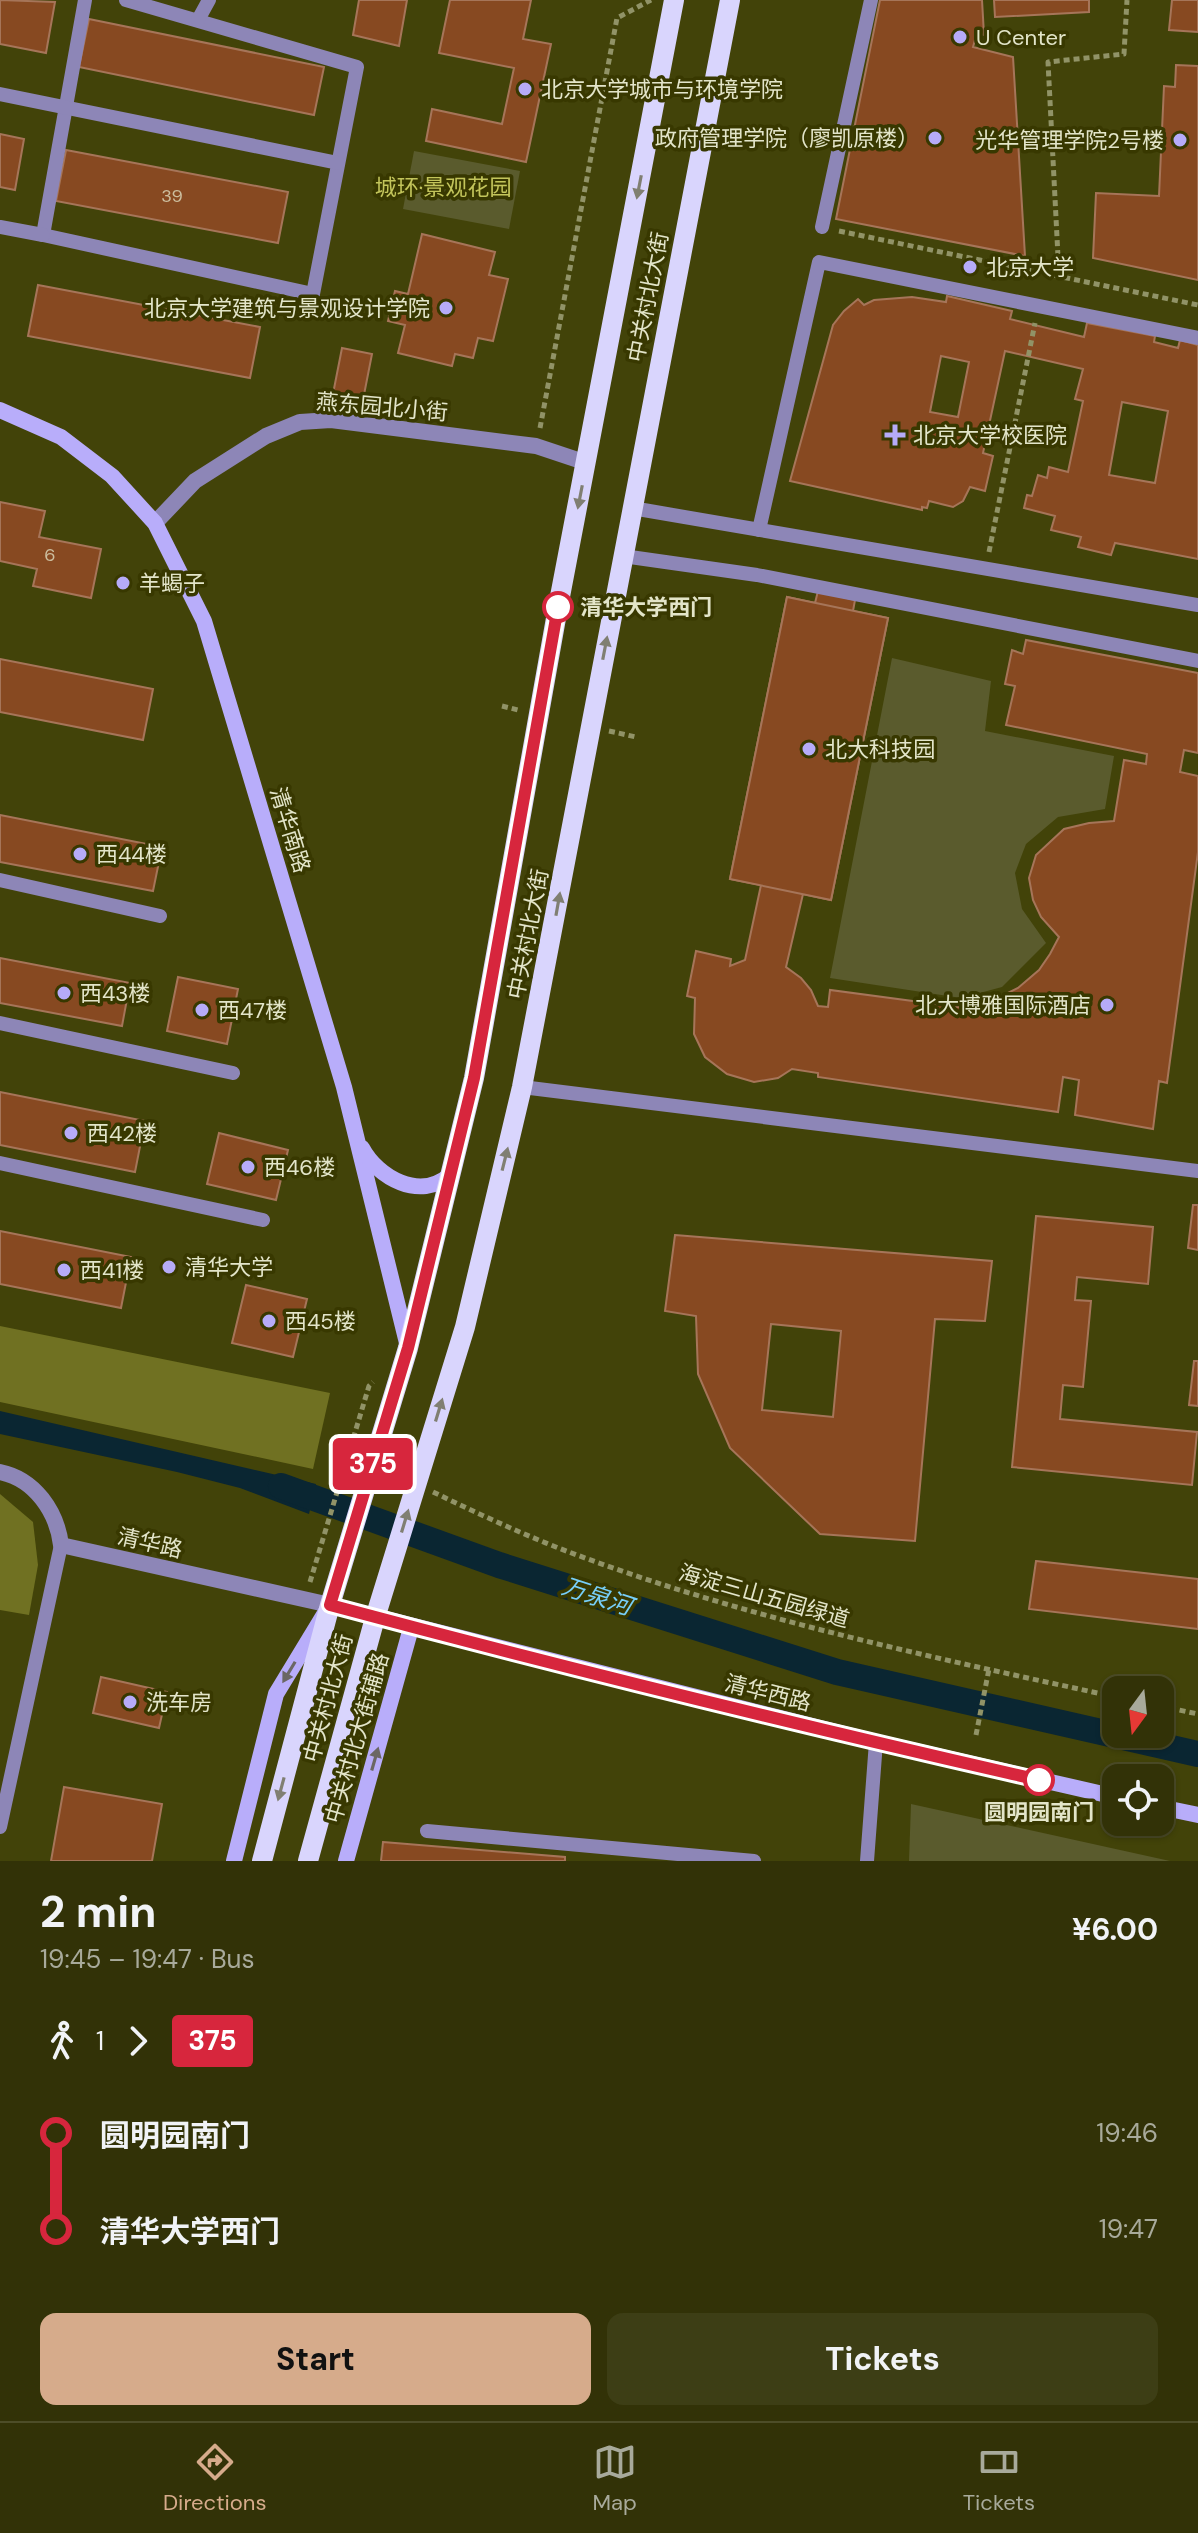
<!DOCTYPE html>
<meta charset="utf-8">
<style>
:root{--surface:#323207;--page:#3d3e15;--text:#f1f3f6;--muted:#a8aa9b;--line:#4d4d28;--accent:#d6ab8b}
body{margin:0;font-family:"DM Sans","Noto Sans SC",sans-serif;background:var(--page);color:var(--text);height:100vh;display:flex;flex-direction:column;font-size:30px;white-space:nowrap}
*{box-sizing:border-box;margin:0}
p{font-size:26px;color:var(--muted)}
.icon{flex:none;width:44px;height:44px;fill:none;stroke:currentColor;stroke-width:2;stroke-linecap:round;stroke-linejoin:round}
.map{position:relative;height:1861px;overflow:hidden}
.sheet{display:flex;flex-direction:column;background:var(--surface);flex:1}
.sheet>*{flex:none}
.badge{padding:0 16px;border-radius:6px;font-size:28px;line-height:52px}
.needle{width:52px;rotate:195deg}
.tools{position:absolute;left:1102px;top:1676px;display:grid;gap:16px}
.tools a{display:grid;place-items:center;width:72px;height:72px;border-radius:16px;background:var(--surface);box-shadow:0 2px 6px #0004,0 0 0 2px var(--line);font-size:40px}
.map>.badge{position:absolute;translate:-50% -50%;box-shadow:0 0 0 4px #fff}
.legs{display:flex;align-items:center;gap:12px;height:88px;padding:0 40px;font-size:26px}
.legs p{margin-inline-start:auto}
.headline{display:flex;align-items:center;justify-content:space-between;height:136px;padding:0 40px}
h1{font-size:44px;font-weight:700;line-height:60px}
.button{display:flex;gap:16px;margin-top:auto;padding:16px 40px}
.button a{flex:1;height:92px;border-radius:16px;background:var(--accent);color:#111;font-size:32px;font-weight:700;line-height:92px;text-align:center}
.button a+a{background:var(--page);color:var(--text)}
ul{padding:0 40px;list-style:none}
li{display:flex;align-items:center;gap:28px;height:96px;font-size:30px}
li i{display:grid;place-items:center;width:12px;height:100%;margin:0 10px;background:currentColor}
li i::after{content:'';width:20px;height:20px;margin:-10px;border:6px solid;border-radius:50%;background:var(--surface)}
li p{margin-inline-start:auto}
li:first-child i{background:linear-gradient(#0000 50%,currentColor 0)}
li:last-child i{background:linear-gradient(currentColor 50%,#0000 0)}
.tab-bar{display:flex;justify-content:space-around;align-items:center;height:112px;border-top:2px solid var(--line);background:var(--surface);font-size:22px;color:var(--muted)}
.tab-bar a{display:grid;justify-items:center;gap:4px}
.tab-bar .selected{color:var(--accent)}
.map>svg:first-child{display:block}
.green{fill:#5a5b2d}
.forest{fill:#707122}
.water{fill:#0a2632}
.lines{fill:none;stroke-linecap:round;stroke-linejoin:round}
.canal{stroke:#0a2632;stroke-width:26}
.building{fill:#874921;stroke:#a67559;stroke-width:2;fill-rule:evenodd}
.path{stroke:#919367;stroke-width:5;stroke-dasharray:6 4;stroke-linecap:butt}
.lane{stroke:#8d86b7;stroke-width:14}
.street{stroke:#8d86b7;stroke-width:16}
.secondary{stroke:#b8adfa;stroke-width:16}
.primary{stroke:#d9d5fd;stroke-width:20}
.oneway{fill:#807f72}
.oneway2{fill:#6b6764}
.line-1-casing{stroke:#fff;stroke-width:18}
.line-1{stroke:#d7263d;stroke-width:12}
.poi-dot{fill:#b6abf8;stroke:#383800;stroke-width:3}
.stop-1-dot{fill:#fff;stroke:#d7263d;stroke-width:4}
.labels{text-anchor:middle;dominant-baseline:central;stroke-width:7;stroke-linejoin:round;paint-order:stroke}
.number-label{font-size:18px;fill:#ccbe9f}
.poi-label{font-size:22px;fill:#e3e5c9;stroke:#383800;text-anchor:start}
.park-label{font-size:22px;fill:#c3c55b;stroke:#383800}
.street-label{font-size:22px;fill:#e3e5c9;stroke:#383800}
.stop-label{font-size:22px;font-weight:bold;fill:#e3e5c9;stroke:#383800;text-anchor:start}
.water-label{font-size:24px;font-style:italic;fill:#77cff9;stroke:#383800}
</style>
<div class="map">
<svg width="1198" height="1861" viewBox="0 0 1198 1861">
<rect width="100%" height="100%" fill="#424309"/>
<g class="green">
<polygon points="414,151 520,171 509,229 403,209"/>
<polygon points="892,658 991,681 985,731 1114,756 1105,809 1058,817 1026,844 1015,873 1022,909 1046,943 1002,987 961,998 830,978"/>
<polygon points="911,1804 1170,1861 909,1861"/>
</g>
<g class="forest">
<polygon points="0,1326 330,1393 313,1469 0,1402"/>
<polygon points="0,1494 33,1522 38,1565 29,1615 0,1610"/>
</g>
<polygon class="water" points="0,1411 316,1484 309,1514 240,1488 177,1472 0,1434"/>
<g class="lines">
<polyline class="canal" points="281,1486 499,1565 837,1672 1198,1754"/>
</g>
<g class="building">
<polygon points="0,0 55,2 46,53 0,44"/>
<polygon points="359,0 407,0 399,46 353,35"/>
<polygon points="450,0 531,0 523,39 551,44 526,162 426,141 432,109 502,124 514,68 439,53"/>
<polygon points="880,0 982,0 984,35 977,33 973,47 1013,57 1025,256 836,219"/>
<polygon points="994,0 1089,0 1089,12 995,17"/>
<polygon points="1172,0 1198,0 1198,32 1169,30"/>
<polygon points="89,19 324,67 314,115 79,67"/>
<polygon points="1176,65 1198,66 1198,280 1093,258 1096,193 1159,196 1164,86 1175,87"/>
<polygon points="0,134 24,139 15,190 0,187"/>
<polygon points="66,150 288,192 278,243 56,201"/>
<polygon points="422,234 495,252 489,275 508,279 493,341 478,338 473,358 455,354 452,366 398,353 405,325 388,321 395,291 408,294"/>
<polygon points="38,285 260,327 250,378 28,336"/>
<path d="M947 296 1012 311 1010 319 1084 337 1087 323 1155 336 1154 342 1178 348 1180 340 1198 345V559L1115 543 1111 555 1078 547 1081 537 1051 530 1055 516 1024 508 1027 495 1032 496 1038 475 1047 478 1049 467 1068 472 1083 401 1075 399 1083 369 1005 351 983 453 993 456 985 491 970 487 963 501 953 507 929 501 927 508 922 507V510L790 481 833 325 844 311 858 299 864 305 874 300 912 297 946 302ZM941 356 969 362 958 417 930 412ZM1122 402 1168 411 1155 483 1109 475Z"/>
<polygon points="342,348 372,354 361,410 331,404"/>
<polygon points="0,502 45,511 39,537 101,549 91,598 33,586 37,569 0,561"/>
<polygon points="818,591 855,600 853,611 888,618 831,900 803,894 786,967 801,978 811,990 818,1006 828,1007 830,990 965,1008 994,1000 1018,988 1039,970 1050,954 1059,937 1041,917 1033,900 1029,878 1036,855 1064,829 1089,823 1114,821 1124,760 1146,764 1147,754 1006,725 1015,686 1005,684 1012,650 1023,654 1026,640 1198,673 1198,753 1184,750 1180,772 1198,776 1198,852 1167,1083 1159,1081 1153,1129 1075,1115 1079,1080 1063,1077 1058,1112 818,1077 818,1073 792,1069 778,1078 754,1082 727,1074 705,1057 694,1034 695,998 687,996 696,951 731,959 730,966 745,960 761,885 730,879 787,597 815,603"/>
<polygon points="787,597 888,618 831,900 730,879"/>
<polygon points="0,659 153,689 143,740 0,712"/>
<polygon points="0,815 162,847 153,891 0,862"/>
<polygon points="0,958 130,983 122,1026 0,1003"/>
<polygon points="178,977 238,989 227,1044 167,1031"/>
<polygon points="0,1092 145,1121 135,1172 0,1145"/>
<polygon points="219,1133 288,1150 276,1200 207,1184"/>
<polygon points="1193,1205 1198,1205 1198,1250 1188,1248"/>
<polygon points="1036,1216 1153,1227 1148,1284 1077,1277 1075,1300 1091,1301 1083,1387 1063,1385 1060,1419 1197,1432 1192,1485 1012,1467"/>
<polygon points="0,1231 131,1257 121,1308 0,1284"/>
<path d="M675 1235 992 1261 985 1321 935 1319 915 1541 820 1534 730 1448 698 1374 696 1316 665 1311ZM771 1324 841 1331 833 1417 762 1410Z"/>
<polygon points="246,1285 307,1299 293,1357 232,1343"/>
<polygon points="1194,1361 1198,1361 1198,1406 1189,1405"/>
<polygon points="1036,1561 1198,1579 1198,1629 1029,1609"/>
<polygon points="101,1677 167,1692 159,1728 93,1713"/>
<polygon points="64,1787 162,1804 152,1861 51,1861"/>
<polygon points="383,1842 565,1857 565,1861 381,1861"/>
</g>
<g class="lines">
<g class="path">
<polyline points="839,231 1198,305"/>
<polyline points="1059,276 1048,62 1124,54 1127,0"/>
<polyline points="540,428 617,18 651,0"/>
<polyline points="989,552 1035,323"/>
<polyline points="502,706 518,710"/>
<polyline points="609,731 636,737"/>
<path d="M433 1492C481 1515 528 1537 577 1555 752 1620 935 1658 1116 1697"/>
<polyline points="310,1582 369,1386 373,1382"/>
<polyline points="1160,1706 1198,1714"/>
<polyline points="976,1735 989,1669"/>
</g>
<g class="lane">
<polyline points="85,0 43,235 313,294 357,67 126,0"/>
<polyline points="198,20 209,0"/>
<polyline points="0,94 338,163"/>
<polyline points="0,227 43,235"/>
<polyline points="822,227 871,0"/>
<polyline points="632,508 1198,605"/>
<polyline points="759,530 819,262 1198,338"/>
<polyline points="623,556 757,575 1198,661"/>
<polyline points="0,880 160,916"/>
<polyline points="0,1023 233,1073"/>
<polyline points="522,1087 1198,1171"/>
<polyline points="0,1163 263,1220"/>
<polyline points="0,1827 61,1545"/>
<polyline points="427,1831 754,1861"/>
<polyline points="867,1861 876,1742"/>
</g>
<g class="street">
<polyline points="155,523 195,481 266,436 300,422 331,420 536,446 587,463"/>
<path d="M0 1472C35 1479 57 1512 61 1545L330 1605"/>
</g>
<g class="secondary">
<polyline points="0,410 61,437 112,476 155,523 204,621 344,1087 408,1347"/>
<path d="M362 1148C378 1178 420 1201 450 1175"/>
<polyline points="1160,1807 1198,1815"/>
<polyline points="234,1861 276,1694 330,1605 876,1742 1116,1797"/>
<polyline points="346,1861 411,1628"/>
</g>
<g class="primary">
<polyline points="262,1861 330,1605 408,1348 474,1078 558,607 674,0"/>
<polyline points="308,1861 375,1618 465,1327 522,1087 730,0"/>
</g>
</g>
<defs><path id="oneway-solid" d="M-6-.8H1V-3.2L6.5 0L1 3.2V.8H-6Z" transform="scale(2)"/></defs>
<g class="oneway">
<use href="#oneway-solid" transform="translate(639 187) rotate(101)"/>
<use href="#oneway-solid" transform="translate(580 497) rotate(101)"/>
<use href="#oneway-solid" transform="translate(605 648) rotate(-79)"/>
<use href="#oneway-solid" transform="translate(558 904) rotate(-80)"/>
<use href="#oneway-solid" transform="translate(505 1159) rotate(-76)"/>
<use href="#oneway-solid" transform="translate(439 1410) rotate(-73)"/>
<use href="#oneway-solid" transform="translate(405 1521) rotate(-73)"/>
<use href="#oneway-solid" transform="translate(281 1789) rotate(105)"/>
</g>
<g class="oneway2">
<use href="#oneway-solid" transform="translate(289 1672) rotate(121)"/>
<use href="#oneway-solid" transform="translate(375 1759) rotate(-74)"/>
</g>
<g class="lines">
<defs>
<path id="line-1" d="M558 607 474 1078 408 1348 330 1605C565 1668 802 1726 1039 1780"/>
</defs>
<use href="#line-1" class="line-1-casing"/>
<use href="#line-1" class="line-1"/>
</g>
<g class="poi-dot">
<circle cx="960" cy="37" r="8"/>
<circle cx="525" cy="89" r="8"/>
<circle cx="935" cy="138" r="8"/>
<circle cx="1180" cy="140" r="8"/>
<circle cx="970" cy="267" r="8"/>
<circle cx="446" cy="308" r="8"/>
<path d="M891 423h8v8h8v8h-8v8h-8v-8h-8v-8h8z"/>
<circle cx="123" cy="583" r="8"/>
<circle cx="809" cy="749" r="8"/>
<circle cx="80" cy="854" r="8"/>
<circle cx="64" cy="993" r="8"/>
<circle cx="1107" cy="1005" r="8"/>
<circle cx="202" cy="1010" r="8"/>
<circle cx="71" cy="1133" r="8"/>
<circle cx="248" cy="1167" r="8"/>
<circle cx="169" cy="1267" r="8"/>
<circle cx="64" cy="1270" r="8"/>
<circle cx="269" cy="1321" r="8"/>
<circle cx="130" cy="1702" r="8"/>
</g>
<g class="stop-1-dot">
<circle cx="558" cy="607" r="14"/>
<circle cx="1039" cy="1780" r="14"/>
</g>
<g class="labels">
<g class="number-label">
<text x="172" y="196">39</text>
<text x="50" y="555">6</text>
</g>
<g class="poi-label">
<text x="976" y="37">U Center</text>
<text x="541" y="89">北京大学城市与环境学院</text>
<text x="919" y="138" text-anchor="end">政府管理学院（廖凯原楼）</text>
<text x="1164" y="140" text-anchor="end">光华管理学院2号楼</text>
<text x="986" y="267">北京大学</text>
<text x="430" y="308" text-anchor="end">北京大学建筑与景观设计学院</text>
<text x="913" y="435">北京大学校医院</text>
<text x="139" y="583">羊蝎子</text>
<text x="825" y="749">北大科技园</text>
<text x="96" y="854">西44楼</text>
<text x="80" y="993">西43楼</text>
<text x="1091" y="1005" text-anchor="end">北大博雅国际酒店</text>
<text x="218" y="1010">西47楼</text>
<text x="87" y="1133">西42楼</text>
<text x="264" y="1167">西46楼</text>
<text x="185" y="1267">清华大学</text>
<text x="80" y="1270">西41楼</text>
<text x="285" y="1321">西45楼</text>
<text x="146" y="1702">洗车房</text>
</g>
<g class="park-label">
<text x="443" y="187">城环·景观花园</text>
</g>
<g class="street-label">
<text transform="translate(648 297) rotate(-79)">中关村北大街</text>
<text transform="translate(382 407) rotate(5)">燕东园北小街</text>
<text transform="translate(290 830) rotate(73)">清华南路</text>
<text transform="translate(528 934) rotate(-79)">中关村北大街</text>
<text transform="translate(150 1543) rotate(13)">清华路</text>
<text transform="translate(764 1596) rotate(16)">海淀三山五园绿道</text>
<text transform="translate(768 1693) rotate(14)">清华西路</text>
<text transform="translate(328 1698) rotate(-75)">中关村北大街</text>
<text transform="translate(357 1738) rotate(-74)">中关村北大街辅路</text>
</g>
<g class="stop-label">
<text x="580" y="607">清华大学西门</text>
<text x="1039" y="1812" text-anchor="middle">圆明园南门</text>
</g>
<g class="water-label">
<text transform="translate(597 1596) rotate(18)">万泉河</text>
</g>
</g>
</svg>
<div class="tools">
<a><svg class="needle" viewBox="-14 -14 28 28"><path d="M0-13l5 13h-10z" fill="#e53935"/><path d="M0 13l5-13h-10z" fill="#a8aa9b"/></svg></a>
<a><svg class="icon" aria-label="locate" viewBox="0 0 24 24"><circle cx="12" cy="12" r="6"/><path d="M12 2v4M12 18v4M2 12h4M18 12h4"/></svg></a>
</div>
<b class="badge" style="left:373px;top:1464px;background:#d7263d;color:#fff">375</b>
</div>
<section class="sheet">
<div class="headline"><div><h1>2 min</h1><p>19:45 – 19:47 · Bus</p></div><b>¥6.00</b></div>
<div class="legs"><svg class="icon" aria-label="walk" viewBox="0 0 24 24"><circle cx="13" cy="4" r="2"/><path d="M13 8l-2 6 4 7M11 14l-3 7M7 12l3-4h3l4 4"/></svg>1<svg class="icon" aria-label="forward" viewBox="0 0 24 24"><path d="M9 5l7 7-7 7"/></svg><b class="badge" style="background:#d7263d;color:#fff">375</b></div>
<ul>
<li><i style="color:#d7263d"></i><b>圆明园南门</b><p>19:46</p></li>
<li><i style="color:#d7263d"></i><b>清华大学西门</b><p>19:47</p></li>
</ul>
<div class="button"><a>Start</a><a>Tickets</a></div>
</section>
<nav class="tab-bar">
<a class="selected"><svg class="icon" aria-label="directions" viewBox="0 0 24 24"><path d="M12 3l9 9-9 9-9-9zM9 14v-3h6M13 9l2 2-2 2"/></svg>Directions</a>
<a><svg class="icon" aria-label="map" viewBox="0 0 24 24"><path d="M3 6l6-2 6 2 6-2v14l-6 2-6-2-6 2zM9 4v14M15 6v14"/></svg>Map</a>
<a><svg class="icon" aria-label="tickets" viewBox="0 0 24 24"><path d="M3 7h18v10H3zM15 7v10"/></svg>Tickets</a>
</nav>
